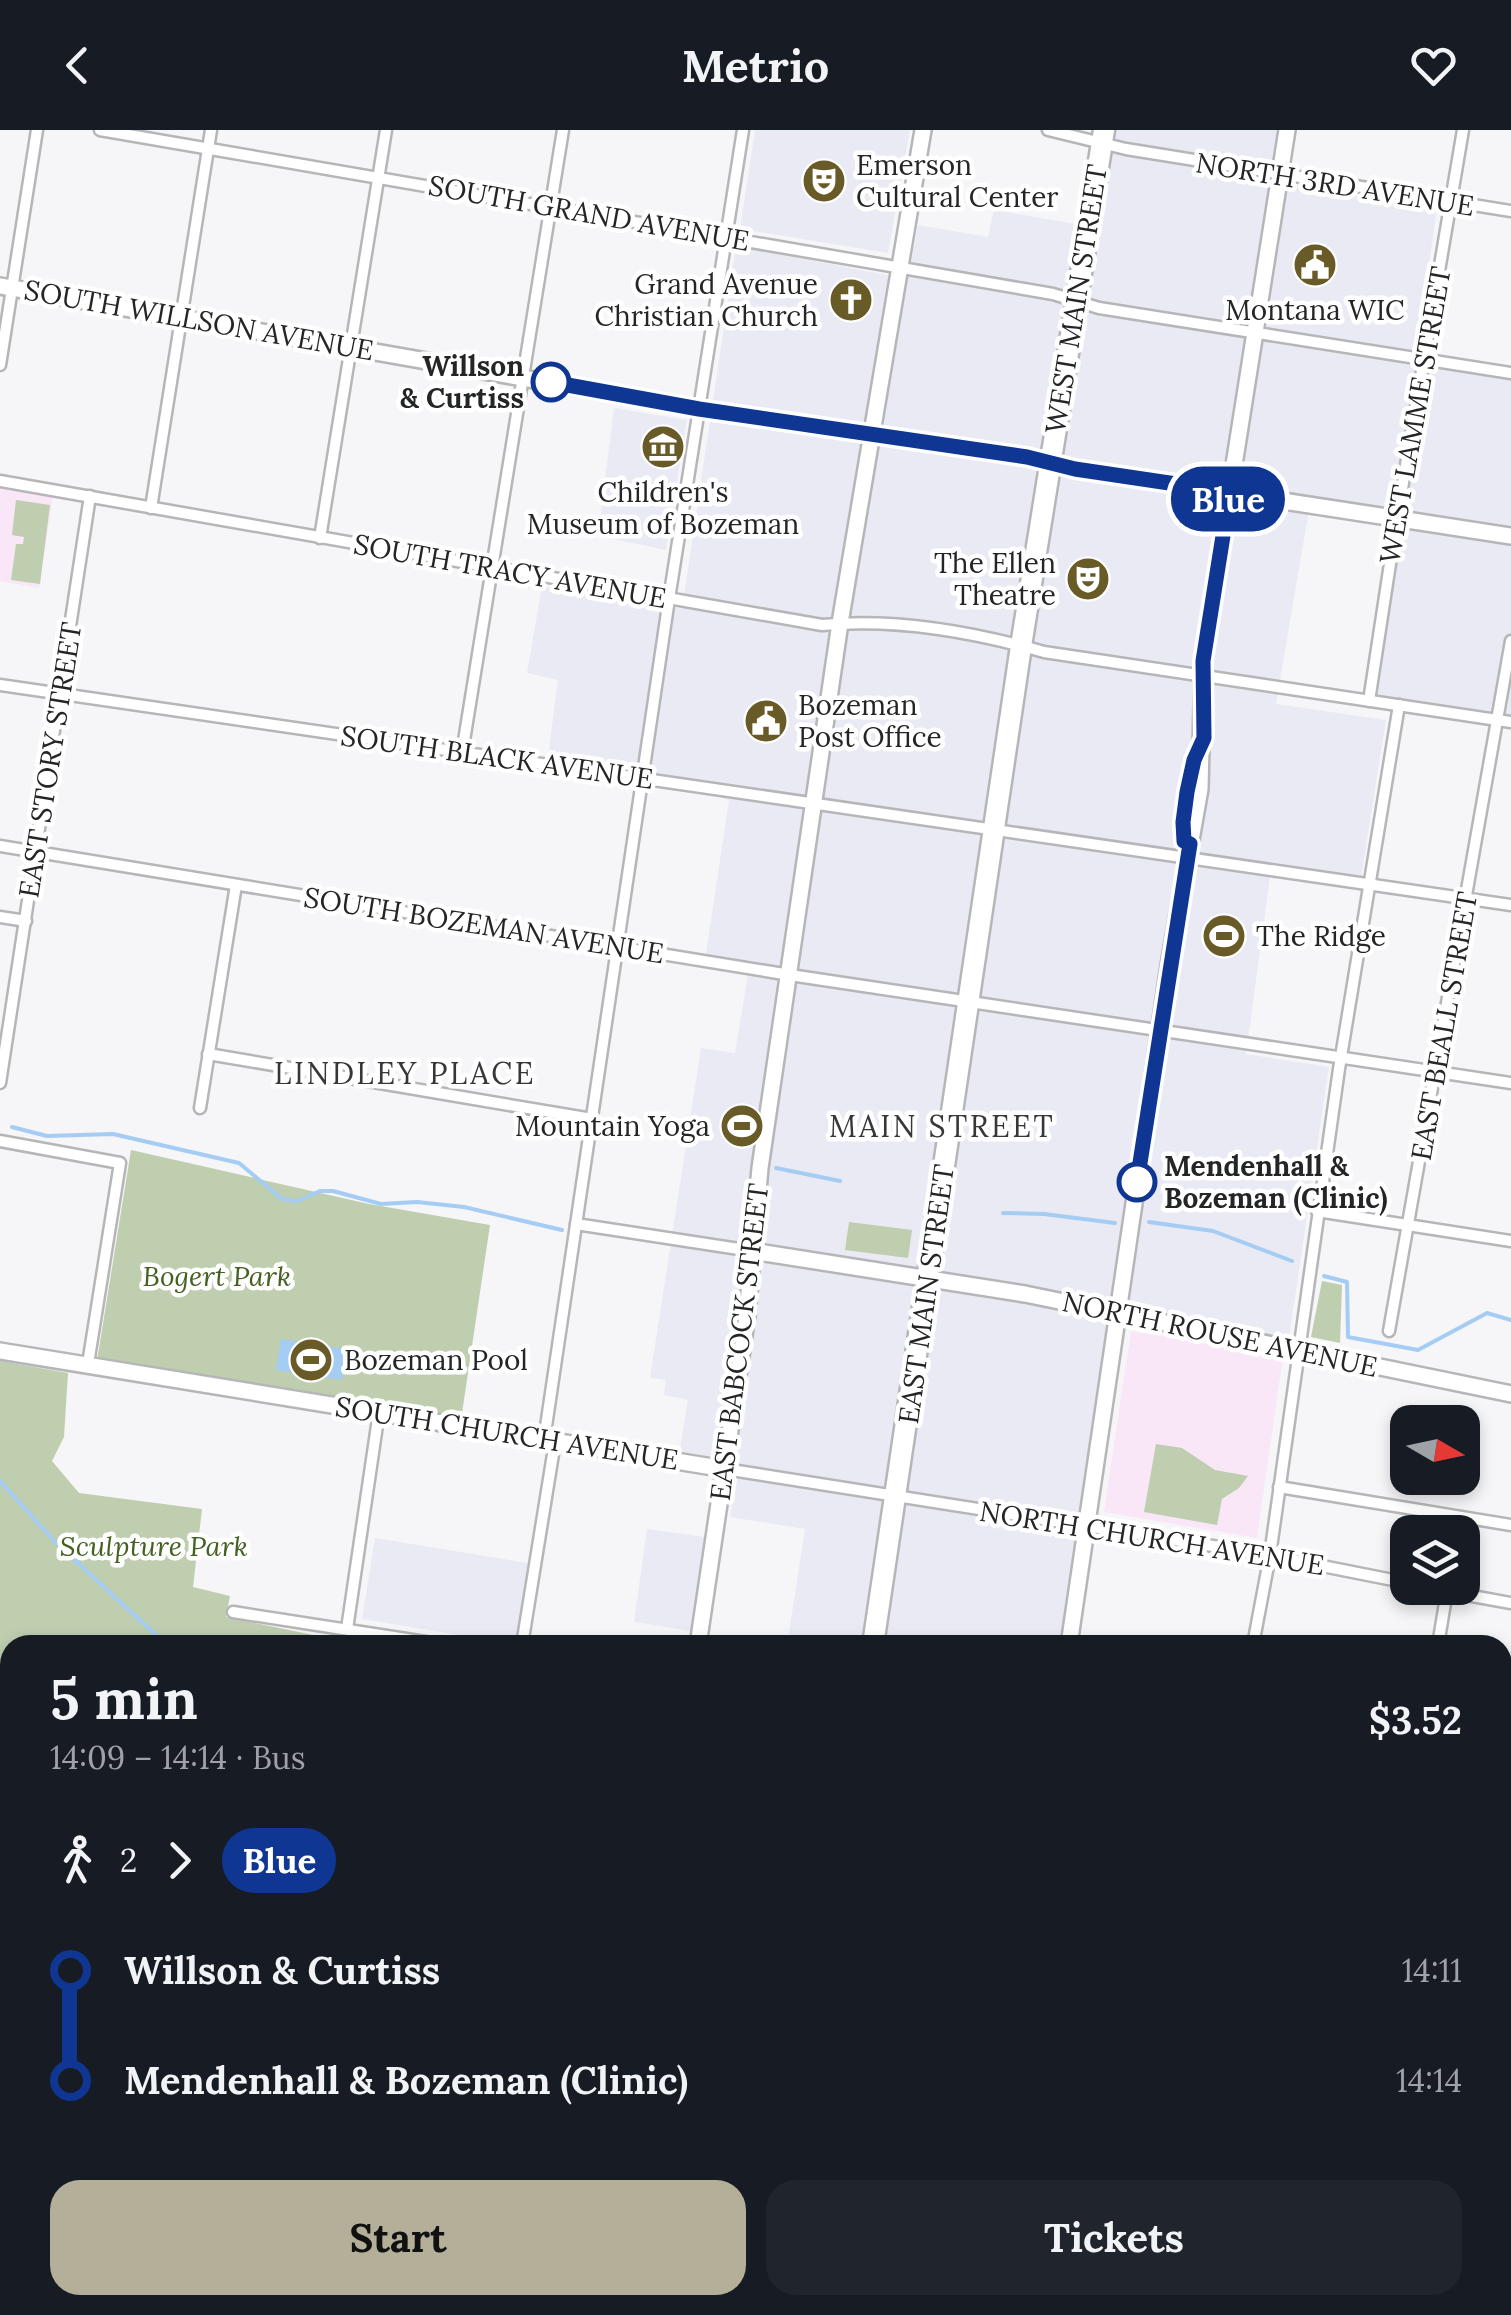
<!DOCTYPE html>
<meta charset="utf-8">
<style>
:root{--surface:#171b24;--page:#20242c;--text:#f1f3f6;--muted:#9ea1a6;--accent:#b4af99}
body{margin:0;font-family:Lora,serif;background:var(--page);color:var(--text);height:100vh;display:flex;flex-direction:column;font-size:38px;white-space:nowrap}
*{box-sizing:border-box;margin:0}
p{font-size:32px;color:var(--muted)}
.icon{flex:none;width:55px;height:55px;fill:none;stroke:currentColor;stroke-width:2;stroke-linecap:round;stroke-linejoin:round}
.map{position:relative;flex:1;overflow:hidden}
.panel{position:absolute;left:0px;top:1505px;width:1512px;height:680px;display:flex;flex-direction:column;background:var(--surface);border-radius:30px 30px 0 0;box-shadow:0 5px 15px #0003}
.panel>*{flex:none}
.badge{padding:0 20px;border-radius:32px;font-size:35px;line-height:65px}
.needle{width:65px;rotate:99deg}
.tools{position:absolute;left:1390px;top:1275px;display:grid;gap:20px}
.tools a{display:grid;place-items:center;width:90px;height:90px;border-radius:20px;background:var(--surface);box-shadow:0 5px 15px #0003;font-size:50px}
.map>.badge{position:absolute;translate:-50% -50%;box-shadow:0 0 0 5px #fff}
.legs{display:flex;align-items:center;gap:15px;height:110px;padding:0 50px;font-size:32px}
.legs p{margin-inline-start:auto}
.summary{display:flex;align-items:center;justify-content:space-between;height:170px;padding:0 50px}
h1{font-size:55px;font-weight:800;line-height:75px}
.button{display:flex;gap:20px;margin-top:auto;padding:20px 50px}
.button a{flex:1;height:115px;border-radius:30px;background:var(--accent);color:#111;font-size:40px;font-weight:800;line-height:115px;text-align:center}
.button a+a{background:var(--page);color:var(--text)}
ul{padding:0 50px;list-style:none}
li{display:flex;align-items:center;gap:35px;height:110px;font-size:38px}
li i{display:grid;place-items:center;width:15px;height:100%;margin:0 12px;background:currentColor}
li i::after{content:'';width:25px;height:25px;margin:-12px;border:8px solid;border-radius:50%;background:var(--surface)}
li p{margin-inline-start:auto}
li:first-child i{background:linear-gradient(#0000 50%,currentColor 0)}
li:last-child i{background:linear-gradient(currentColor 50%,#0000 0)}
header{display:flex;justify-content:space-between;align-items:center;height:130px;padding:0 50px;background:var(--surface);font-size:45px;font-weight:800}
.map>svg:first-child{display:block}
.built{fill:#e9eaf4}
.education{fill:#f9e6f6}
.green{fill:#beceaf}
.water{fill:#a5ccf2}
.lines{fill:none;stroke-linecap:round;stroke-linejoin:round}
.stream{stroke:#a5ccf2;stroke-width:4}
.street-casing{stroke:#b6b6b9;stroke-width:15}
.secondary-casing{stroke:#b6b6b9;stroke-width:20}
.highway-casing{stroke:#b6b6b9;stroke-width:25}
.street{stroke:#fff;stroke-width:10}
.secondary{stroke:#fff;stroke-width:15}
.highway{stroke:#fff;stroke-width:20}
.rail{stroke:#595a5c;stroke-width:4;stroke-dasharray:20 10;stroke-linecap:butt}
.line-1-casing{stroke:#fff;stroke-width:22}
.line-1{stroke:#0e3692;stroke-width:15}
.stop-1-dot{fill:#fff;stroke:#0e3692;stroke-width:5}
.labels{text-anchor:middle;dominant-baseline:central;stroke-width:9;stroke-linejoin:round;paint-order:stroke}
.poi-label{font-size:28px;fill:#242526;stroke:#fff;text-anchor:start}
.street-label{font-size:28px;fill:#242526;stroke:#fff}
.stop-label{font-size:28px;font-weight:bold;fill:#242526;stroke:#fff;text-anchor:end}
.park-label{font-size:28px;font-style:italic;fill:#446121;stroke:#fff}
.neighbourhood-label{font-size:30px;letter-spacing:2.5px;fill:#363739;stroke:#fff}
</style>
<header><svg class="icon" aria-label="back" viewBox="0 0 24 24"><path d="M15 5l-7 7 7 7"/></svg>Metrio<svg class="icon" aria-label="heart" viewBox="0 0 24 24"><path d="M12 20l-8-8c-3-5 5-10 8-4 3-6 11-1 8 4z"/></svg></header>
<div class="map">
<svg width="1511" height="2185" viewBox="0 0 1511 2185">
<rect width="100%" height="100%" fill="#f6f6f9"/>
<g class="built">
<polygon points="755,0 910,0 888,123 740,99"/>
<polygon points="1092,0 1277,0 1270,50 1437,79 1415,232 1511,248 1511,587 1375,567 1401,383 1311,368 1276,574 1386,590 1361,748 1272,732 1246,924 1329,937 1289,1208 1113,1176 1062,1515 787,1515 805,1399 730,1387 739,1339 678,1330 688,1270 664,1265 666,1250 650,1248 701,918 735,923 750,832 706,824 729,670 633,638 548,626 558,550 527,543 542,456 682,479 736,116 908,149 918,95 988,107 994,80 1076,94"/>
<polygon points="614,278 687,290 666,420 598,406"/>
<polygon points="647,1399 705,1407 691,1501 634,1492"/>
<polygon points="375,1408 528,1433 515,1514 362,1489"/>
<polygon points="649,2175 962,2175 962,2185 647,2185"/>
<polygon points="1286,2175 1503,2175 1511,2179 1511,2185 1282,2185"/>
</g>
<g class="education">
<polygon points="0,357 53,366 39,458 0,451"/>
<polygon points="1131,1201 1283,1227 1257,1408 1104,1382"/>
</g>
<g class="green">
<polygon points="16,370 50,375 40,454 11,450 16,414 23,414 24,407 12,405"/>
<polygon points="131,1020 369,1074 490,1095 461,1290 97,1231"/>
<polygon points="849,1092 912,1100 908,1128 845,1120"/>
<polygon points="1322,1151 1342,1155 1340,1213 1311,1207"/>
<polygon points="0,1231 68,1243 64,1307 52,1331 79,1363 202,1379 193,1457 230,1466 226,1487 323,1507 323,1515 10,1515 10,2175 225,2175 224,2185 0,2185"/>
<polygon points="1156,1314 1182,1318 1215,1340 1248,1346 1239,1358 1222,1369 1217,1395 1144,1382"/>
</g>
<polygon class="water" points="281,1209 346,1219 342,1250 276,1240"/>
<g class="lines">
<g class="stream">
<polyline points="12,997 47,1006 113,1004 239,1033 282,1069 298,1071 320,1061 333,1061 381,1074 417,1072 464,1077 562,1100"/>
<polyline points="776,1038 840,1051"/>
<polyline points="1003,1083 1044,1084 1115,1093"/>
<polyline points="1149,1092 1213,1101 1292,1131"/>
<polyline points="1324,1146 1347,1152 1348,1207 1418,1220 1487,1183 1511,1190"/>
<polyline points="0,1351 56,1413 167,1515"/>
<polyline points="1219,2175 1233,2185"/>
</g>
<defs>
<g id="street">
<polyline points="100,0 1053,164 1099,178 1511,243"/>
<polyline points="1048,0 1126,19 1511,81"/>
<polyline points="0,235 37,0"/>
<path d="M0 351 822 495C895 488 974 502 1044 522L1511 592"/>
<polyline points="151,378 211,0"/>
<polyline points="320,408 386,0"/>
<polyline points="0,555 1511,775"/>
<polyline points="1369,571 1397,388 1463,0"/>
<polyline points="462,623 563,0"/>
<polyline points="0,716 790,845 1511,953"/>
<polyline points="0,787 26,791"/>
<polyline points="208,924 592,989"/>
<polyline points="0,953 90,366"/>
<polyline points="200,978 236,755"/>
<polyline points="0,1011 120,1033 88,1234"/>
<polyline points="1317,1081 1511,1111"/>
<polyline points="576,1094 752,1121"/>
<polyline points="1389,1201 1511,511"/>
<polyline points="544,1310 669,469 743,0"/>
<polyline points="725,1339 1257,1423 1408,1453"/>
<polyline points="1279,1357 1511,1395"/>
<polyline points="1428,1458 1511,1473"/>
<polyline points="233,1482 445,1515"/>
<polyline points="347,1499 379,1282"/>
<polyline points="522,1515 555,1312"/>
<polyline points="1253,1515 1270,1425 1339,939 1399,575"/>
<polyline points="1438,1515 1447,1461"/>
<polyline points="1502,1918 1511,1919"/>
<polyline points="1502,1998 1511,2001"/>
<polyline points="1021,2175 1027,2185"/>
<polyline points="1038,2175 1043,2185"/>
<polyline points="237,2185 239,2175"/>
<polyline points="397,2185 399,2175"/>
<polyline points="570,2185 571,2175"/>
</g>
<g id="secondary">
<polyline points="0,156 699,279 1027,327 1075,339 1511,406"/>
<polyline points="752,1121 1025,1164 1511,1264"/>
<polyline points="0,1221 725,1339"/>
<polyline points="698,1515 747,1186 760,1038 840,493 923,0"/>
<polyline points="1069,1515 1170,829 1200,659 1203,531 1287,0"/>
<polyline points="1502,1688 1511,1690"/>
<polyline points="1466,2175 1491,2185"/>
</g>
<g id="highway">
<polyline points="873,1515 1021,516 1104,0"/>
<polyline points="755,2185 757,2175"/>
<polyline points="775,2185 777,2175"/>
</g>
</defs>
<use href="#street" class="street-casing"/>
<use href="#secondary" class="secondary-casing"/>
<use href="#highway" class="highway-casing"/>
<use href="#street" class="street"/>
<use href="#secondary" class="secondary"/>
<use href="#highway" class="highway"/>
<polyline class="rail" points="1183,2175 1195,2185"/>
</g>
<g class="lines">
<defs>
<polyline id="line-1" points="551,252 699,279 1027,327 1075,339 1230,362 1203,531 1204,608 1194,630 1187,662 1183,692 1184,711 1190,714 1137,1052"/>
</defs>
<use href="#line-1" class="line-1-casing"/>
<use href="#line-1" class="line-1"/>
</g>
<defs>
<symbol id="theatre-disc" viewBox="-11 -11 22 22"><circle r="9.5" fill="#695b28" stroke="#fff"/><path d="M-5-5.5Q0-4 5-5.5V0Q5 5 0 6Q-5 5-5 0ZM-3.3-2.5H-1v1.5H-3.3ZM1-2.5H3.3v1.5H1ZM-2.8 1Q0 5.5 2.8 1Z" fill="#fff"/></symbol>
<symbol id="civic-disc" viewBox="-11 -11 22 22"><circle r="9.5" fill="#695b28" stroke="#fff"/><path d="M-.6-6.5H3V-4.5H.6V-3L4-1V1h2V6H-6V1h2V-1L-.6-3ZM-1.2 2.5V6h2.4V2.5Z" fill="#fff"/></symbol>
<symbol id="church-disc" viewBox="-11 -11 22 22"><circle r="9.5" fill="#695b28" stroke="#fff"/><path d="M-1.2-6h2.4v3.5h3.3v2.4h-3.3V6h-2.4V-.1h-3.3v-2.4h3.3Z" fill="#fff"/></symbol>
<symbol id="museum-disc" viewBox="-11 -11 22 22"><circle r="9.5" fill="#695b28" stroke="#fff"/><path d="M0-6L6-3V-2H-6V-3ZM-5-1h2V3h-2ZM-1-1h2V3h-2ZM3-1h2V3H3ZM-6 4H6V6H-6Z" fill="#fff"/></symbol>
<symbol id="stadium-disc" viewBox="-11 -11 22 22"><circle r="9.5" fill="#695b28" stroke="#fff"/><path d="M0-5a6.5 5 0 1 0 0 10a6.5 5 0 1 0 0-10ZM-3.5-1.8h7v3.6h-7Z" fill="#fff"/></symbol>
</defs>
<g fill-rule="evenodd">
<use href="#theatre-disc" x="799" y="26" width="50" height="50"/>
<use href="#civic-disc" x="1290" y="110" width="50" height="50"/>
<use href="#church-disc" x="826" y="145" width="50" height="50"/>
<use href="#museum-disc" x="638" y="292" width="50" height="50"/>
<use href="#theatre-disc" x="1063" y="424" width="50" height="50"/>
<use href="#civic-disc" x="741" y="566" width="50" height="50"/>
<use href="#stadium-disc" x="1199" y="781" width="50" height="50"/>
<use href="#stadium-disc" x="717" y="971" width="50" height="50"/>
<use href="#stadium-disc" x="286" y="1205" width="50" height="50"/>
</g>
<g class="stop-1-dot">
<circle cx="551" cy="252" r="18"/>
<circle cx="1137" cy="1052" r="18"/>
</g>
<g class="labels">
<g class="poi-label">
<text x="856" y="35">Emerson<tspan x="856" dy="32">Cultural Center</tspan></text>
<text x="818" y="154" text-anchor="end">Grand Avenue<tspan x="818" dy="32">Christian Church</tspan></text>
<text x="1315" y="180" text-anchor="middle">Montana WIC</text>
<text x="663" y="362" text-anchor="middle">Children's<tspan x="663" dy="32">Museum of Bozeman</tspan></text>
<text x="1056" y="433" text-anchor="end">The Ellen<tspan x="1056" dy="32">Theatre</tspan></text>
<text x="798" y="575">Bozeman<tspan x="798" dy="32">Post Office</tspan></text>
<text x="1256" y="806">The Ridge</text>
<text x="710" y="996" text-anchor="end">Mountain Yoga</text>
<text x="344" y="1230">Bozeman Pool</text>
</g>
<g class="street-label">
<text transform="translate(1335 54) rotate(9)">NORTH 3RD AVENUE</text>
<text transform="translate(589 83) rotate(10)">SOUTH GRAND AVENUE</text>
<text transform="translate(1076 169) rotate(-81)">WEST MAIN STREET</text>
<text transform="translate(199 190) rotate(10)">SOUTH WILLSON AVENUE</text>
<text transform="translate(1415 285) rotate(-80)">WEST LAMME STREET</text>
<text transform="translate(510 441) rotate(10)">SOUTH TRACY AVENUE</text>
<text transform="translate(497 627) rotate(8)">SOUTH BLACK AVENUE</text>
<text transform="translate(50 630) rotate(-81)">EAST STORY STREET</text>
<text transform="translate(484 795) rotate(9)">SOUTH BOZEMAN AVENUE</text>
<text transform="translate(1444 896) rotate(-80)">EAST BEALL STREET</text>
<text transform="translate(926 1164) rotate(-82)">EAST MAIN STREET</text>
<text transform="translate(1220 1204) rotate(12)">NORTH ROUSE AVENUE</text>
<text transform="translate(739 1212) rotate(-83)">EAST BABCOCK STREET</text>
<text transform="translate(507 1303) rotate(9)">SOUTH CHURCH AVENUE</text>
<text transform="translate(1152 1408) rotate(9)">NORTH CHURCH AVENUE</text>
</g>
<g class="stop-label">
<text x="524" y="236">Willson<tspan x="524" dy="32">&amp; Curtiss</tspan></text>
<text x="1164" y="1036" text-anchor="start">Mendenhall &amp;<tspan x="1164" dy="32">Bozeman (Clinic)</tspan></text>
</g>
<g class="park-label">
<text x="217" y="1146">Bogert Park</text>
<text x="154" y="1416">Sculpture Park</text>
</g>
<g class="neighbourhood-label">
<text x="405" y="943">LINDLEY PLACE</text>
<text x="942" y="996">MAIN STREET</text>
</g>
</g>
</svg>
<div class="tools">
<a><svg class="needle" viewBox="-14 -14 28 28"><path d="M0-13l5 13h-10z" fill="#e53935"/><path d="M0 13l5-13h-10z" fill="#9ea1a6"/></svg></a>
<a><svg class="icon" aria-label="layers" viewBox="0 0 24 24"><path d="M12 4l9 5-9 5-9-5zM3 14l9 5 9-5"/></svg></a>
</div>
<b class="badge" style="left:1228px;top:369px;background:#0e3692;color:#fff">Blue</b>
<section class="panel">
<div class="summary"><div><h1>5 min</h1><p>14:09 – 14:14 · Bus</p></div><b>$3.52</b></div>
<div class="legs"><svg class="icon" aria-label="walk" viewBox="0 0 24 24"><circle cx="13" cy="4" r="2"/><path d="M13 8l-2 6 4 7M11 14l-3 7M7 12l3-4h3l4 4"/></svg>2<svg class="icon" aria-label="forward" viewBox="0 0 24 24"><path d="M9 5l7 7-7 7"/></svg><b class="badge" style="background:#0e3692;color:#fff">Blue</b></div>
<ul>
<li><i style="color:#0e3692"></i><b>Willson &amp; Curtiss</b><p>14:11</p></li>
<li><i style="color:#0e3692"></i><b>Mendenhall &amp; Bozeman (Clinic)</b><p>14:14</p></li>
</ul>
<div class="button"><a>Start</a><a>Tickets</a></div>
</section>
</div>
